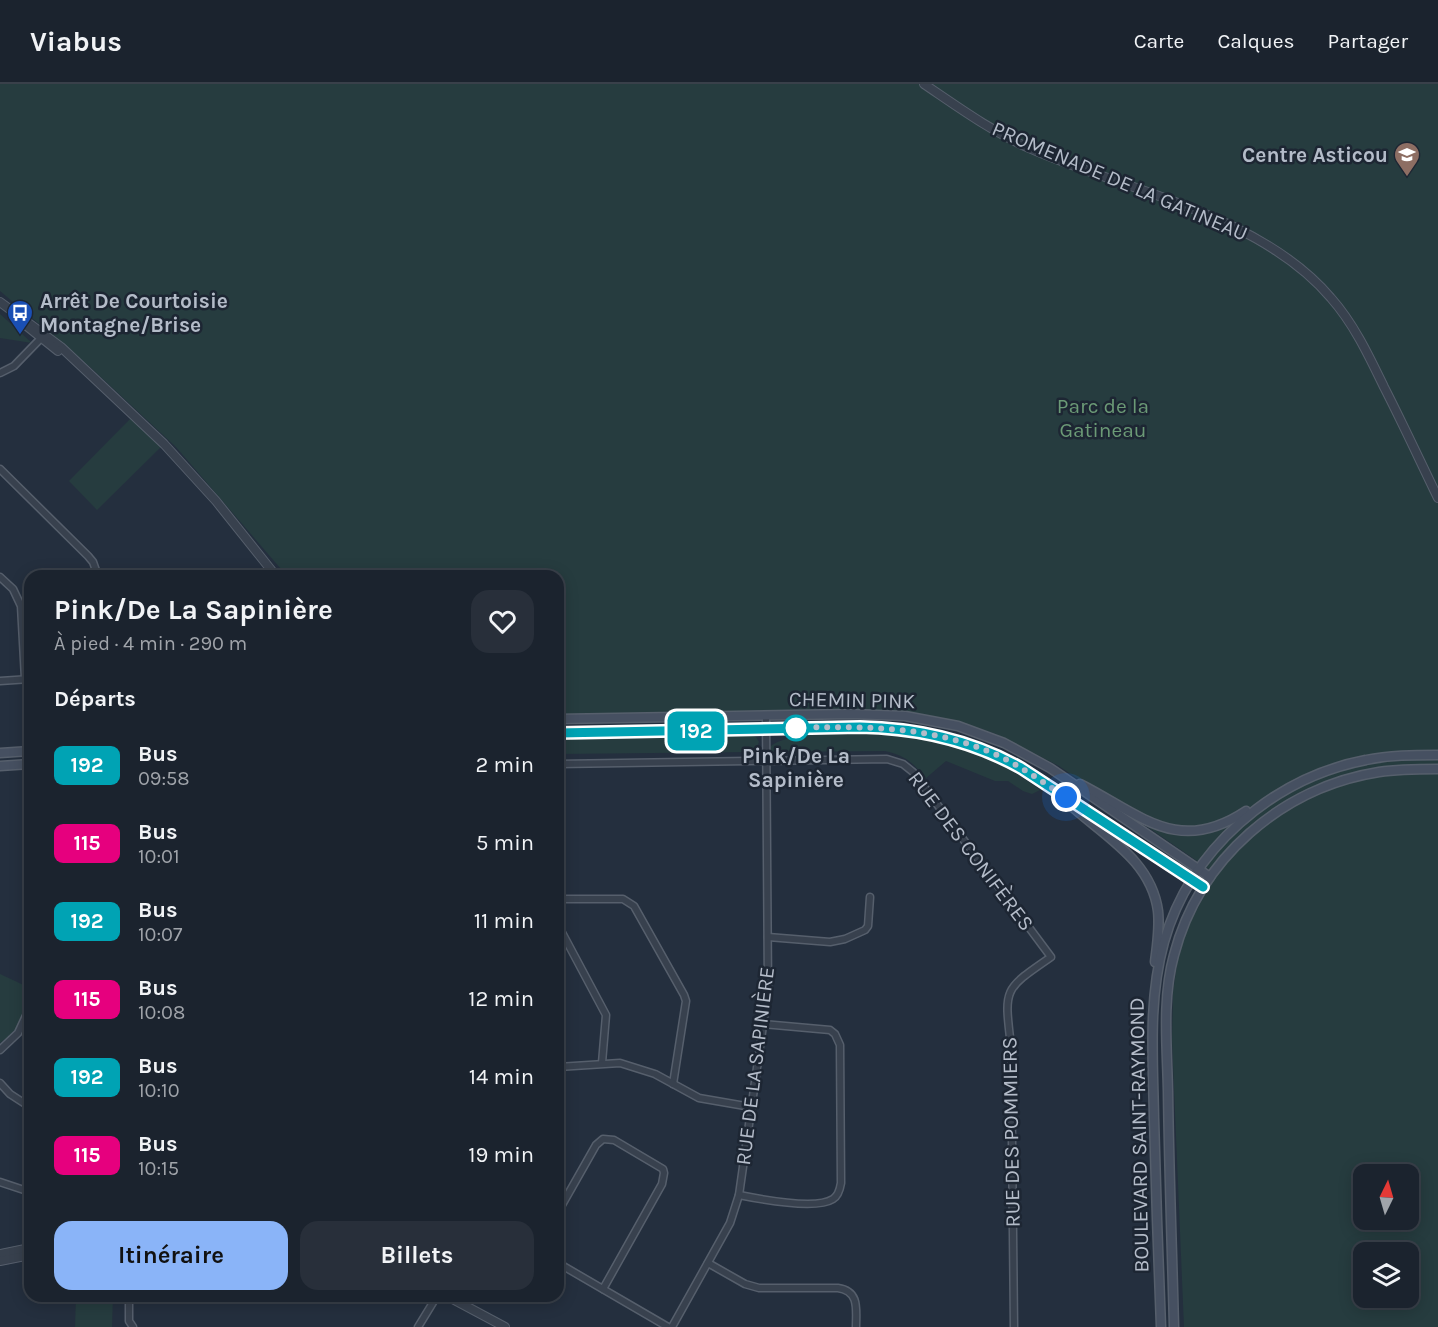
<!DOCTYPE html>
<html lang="fr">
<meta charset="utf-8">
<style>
:root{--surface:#1b232e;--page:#282f3a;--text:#f1f3f6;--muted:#a0a4aa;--line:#39404a;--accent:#8ab4f8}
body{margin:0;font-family:Karla,sans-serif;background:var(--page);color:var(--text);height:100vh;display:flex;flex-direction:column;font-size:22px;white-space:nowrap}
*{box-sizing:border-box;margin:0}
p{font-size:20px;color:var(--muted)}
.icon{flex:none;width:33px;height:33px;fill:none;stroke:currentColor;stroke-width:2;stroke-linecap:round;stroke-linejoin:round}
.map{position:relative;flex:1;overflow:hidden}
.drawer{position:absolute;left:24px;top:486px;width:540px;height:732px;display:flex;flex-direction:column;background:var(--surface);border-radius:18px;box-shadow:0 3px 15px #0003,0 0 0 2px var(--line)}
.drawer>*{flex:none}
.badge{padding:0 12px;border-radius:9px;font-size:21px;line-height:39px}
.needle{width:39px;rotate:5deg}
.buttons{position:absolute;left:1353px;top:1080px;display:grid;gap:12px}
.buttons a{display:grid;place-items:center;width:66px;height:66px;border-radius:12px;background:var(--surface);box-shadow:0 3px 15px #0003,0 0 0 2px var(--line);font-size:30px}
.you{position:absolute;width:30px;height:30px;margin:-15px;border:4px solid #fff;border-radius:50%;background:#1a73e8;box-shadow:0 0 0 9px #1a73e833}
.map>.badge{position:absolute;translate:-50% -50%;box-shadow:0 0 0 3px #fff}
h2{padding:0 30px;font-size:22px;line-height:54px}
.round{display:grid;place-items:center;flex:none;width:63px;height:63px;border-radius:18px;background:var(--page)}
.headline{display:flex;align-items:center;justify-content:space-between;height:102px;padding:0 30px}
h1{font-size:28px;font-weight:700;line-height:45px}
.primary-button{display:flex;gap:12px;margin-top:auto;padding:12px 30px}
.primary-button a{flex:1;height:69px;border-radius:18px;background:var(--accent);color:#111;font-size:24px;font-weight:700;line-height:69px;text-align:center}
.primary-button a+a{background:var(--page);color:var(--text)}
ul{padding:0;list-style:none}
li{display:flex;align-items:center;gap:18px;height:78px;padding:0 30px}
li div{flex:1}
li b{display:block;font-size:22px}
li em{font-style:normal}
li .badge{min-width:66px;font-weight:700;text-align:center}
header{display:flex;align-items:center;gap:36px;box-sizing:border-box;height:84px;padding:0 30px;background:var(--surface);border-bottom:2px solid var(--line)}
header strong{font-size:28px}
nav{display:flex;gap:33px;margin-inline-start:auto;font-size:21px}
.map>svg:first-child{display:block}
.green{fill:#263c3f;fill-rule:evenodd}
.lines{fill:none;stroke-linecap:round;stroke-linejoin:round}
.minor-casing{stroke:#565f6c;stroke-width:9}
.tertiary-casing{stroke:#565f6c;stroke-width:10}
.secondary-casing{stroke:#565f6c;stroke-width:11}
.minor{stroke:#38414e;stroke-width:6}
.tertiary{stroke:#38414e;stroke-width:8}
.secondary{stroke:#465061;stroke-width:8}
.line-casing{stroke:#fff;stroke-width:14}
.line{stroke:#00a3b4;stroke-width:9}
.walk{stroke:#b4bcc9;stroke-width:6;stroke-dasharray:0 10.8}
.stop-dot{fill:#fff;stroke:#00a3b4;stroke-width:3}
.labels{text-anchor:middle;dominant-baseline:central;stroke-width:5;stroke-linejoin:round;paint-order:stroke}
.poi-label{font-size:21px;font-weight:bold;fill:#b4bcc9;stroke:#1d2633;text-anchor:end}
.street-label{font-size:21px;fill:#b4bcc9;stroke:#1d2633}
.park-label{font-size:21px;fill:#6b9a76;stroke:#1d2633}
.stop-label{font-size:21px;font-weight:bold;fill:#b4bcc9;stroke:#1d2633}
</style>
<header>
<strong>Viabus</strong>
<nav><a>Carte</a><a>Calques</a><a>Partager</a></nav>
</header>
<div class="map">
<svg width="1438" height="1243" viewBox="0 0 1438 1243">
<rect width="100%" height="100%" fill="#242f3e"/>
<g class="green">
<path d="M0 0H1438V1243H1184L1172 956 1173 908 1178 873 1188 842 1216 790 1059 682 996 650 966 640 943 634 886 627 558 631V492H287L176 363 90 283 0 207ZM1364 1090H1408V1136H1364ZM1364 1168H1408V1214H1364Z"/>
<polygon points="0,230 32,259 0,254"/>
<polygon points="134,331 164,360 97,426 69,397"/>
<path d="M875 648C937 651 991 668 1040 706L1032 710 1023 707 1008 697H995L946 677 925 695C915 679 904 671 885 667L770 668V663C784 648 854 648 875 648Z"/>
<polygon points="750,651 756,653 759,658 755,667 751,668 558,670 558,654"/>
<path d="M0 890 30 904C30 916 23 936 15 946 11 951 5 955 0 959Z"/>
<polygon points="76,1212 113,1212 112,1243 75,1243"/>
</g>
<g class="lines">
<defs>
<g id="minor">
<polyline points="0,289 14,282 44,251"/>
<polyline points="0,385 88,472 93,478 98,492"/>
<polyline points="0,493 13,505 21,522 25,595"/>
<polyline points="0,597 30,595"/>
<path d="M558 680 887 675 903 680 913 688 1051 873C1003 906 1004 904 1011 962L1014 1243"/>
<polyline points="558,818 565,815 623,815 634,822 684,911 686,917 673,1000"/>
<polyline points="558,841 606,931 602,979"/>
<polyline points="768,853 830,858 845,855 865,846 868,842 870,813"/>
<polyline points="0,966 18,949 30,923"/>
<polyline points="558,983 620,979 655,990 699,1014 751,1023"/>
<polyline points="0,999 10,1010 30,1023"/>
<polyline points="0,1098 30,1108"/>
<path d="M739 1111C759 1115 816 1126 833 1115 838 1112 840 1105 841 1099L840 961 835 950 830 946 763 940"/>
<polyline points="558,1128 596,1061 603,1055 614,1056 663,1085 664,1089 662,1100 603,1205"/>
<polyline points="558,1179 668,1243"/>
<path d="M708 1179 745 1200 759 1204H838C860 1207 856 1226 856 1243"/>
<polyline points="129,1212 129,1237 133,1243"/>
<polyline points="418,1243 437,1212"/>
<polyline points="672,1243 730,1139 739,1111 768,906 766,632"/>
</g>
<g id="tertiary">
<path d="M924 0C958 23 991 47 1029 64 1126 107 1260 130 1331 214 1354 240 1369 272 1384 303 1403 340 1420 377 1438 414"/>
<polyline points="0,218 61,263 164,360 216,417 276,492"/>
<polyline points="23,239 58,267"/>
<polyline points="0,1170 30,1164"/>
<polyline points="0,1177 30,1171"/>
<polyline points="447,1212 505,1243"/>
</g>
<g id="secondary">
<polyline points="558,635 851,630 905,632 958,642 1004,659 1050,684 1210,793"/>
<path d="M558 649 860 643C917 644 972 656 1021 684L1203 803"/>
<polyline points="0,669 30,667"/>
<polyline points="0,682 30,680"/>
<path d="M1080 700C1141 731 1178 772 1246 727"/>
<path d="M1067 718C1102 751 1151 775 1158 827 1160 844 1157 861 1155 878"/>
<path d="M1161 1243C1158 1173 1156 1104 1154 1034 1153 975 1148 916 1164 858 1190 766 1272 694 1366 676 1389 671 1414 671 1438 671"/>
<path d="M1174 1243C1172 1164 1169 1085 1168 1007 1167 962 1162 914 1174 871 1199 775 1282 703 1379 688 1399 685 1418 685 1438 685"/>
</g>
</defs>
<use href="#minor" class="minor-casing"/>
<use href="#tertiary" class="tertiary-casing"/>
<use href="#secondary" class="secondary-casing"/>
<use href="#minor" class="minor"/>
<use href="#tertiary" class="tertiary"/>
<use href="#secondary" class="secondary"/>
</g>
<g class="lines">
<defs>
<path id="line" d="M558 649 860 643C917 644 971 656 1021 684L1203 803"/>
</defs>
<use href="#line" class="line-casing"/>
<use href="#line" class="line"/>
<path class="walk" d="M796 644H790C861 642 933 641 999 672 1022 683 1044 699 1066 713"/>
</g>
<defs>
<symbol id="school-pin" viewBox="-11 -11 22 30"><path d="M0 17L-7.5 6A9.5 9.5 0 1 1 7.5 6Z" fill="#8d6e63" stroke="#1d2633"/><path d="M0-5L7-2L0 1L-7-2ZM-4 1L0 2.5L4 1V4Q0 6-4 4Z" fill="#fff"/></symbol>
<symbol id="bus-pin" viewBox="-11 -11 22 30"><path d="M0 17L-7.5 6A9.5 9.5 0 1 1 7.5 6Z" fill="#1a4fb4" stroke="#1d2633"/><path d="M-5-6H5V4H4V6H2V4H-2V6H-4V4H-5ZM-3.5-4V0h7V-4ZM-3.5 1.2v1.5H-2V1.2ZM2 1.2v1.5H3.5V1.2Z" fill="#fff"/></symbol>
</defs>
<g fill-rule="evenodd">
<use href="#school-pin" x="1392" y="56" width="30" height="40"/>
<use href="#bus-pin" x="5" y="214" width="30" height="40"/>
</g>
<circle class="stop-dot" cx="796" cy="644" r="12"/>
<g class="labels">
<g class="poi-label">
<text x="1388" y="71">Centre Asticou</text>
<text x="40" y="217" text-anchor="start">Arrêt De Courtoisie<tspan x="40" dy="24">Montagne/Brise</tspan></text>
</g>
<g class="street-label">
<text transform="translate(1120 97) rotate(23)">PROMENADE DE LA GATINEAU</text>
<text transform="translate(852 616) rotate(1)">CHEMIN PINK</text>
<text transform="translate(971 767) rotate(53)">RUE DES CONIFÈRES</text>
<text transform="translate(755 982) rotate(-83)">RUE DE LA SAPINIÈRE</text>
<text transform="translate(1011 1048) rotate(-91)">RUE DES POMMIERS</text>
<text transform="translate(1139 1051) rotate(-91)">BOULEVARD SAINT-RAYMOND</text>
</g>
<g class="park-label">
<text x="1103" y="322">Parc de la<tspan x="1103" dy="24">Gatineau</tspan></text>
</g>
<g class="stop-label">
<text x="796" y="672">Pink/De La<tspan x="796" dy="24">Sapinière</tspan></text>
</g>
</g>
</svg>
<div class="buttons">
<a><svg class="needle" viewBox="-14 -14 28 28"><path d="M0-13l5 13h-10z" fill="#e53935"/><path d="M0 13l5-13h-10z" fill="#a0a4aa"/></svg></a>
<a><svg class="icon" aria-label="layers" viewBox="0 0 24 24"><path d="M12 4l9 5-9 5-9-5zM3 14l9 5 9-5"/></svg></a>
</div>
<div class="you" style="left:1066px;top:713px"></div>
<b class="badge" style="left:696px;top:647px;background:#00a3b4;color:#fff">192</b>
<section class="drawer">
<div class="headline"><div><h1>Pink/De La Sapinière</h1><p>À pied · 4 min · 290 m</p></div><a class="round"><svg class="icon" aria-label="heart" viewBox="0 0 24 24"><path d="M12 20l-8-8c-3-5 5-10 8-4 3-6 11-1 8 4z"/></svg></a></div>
<h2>Départs</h2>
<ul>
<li><span class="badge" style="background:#00a3b4;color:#fff">192</span><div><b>Bus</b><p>09:58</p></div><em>2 min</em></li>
<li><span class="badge" style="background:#e6007e;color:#fff">115</span><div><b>Bus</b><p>10:01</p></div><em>5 min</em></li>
<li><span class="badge" style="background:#00a3b4;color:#fff">192</span><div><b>Bus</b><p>10:07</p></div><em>11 min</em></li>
<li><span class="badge" style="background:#e6007e;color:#fff">115</span><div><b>Bus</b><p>10:08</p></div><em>12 min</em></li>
<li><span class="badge" style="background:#00a3b4;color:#fff">192</span><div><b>Bus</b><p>10:10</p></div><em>14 min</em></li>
<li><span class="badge" style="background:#e6007e;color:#fff">115</span><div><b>Bus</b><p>10:15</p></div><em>19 min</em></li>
</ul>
<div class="primary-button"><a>Itinéraire</a><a>Billets</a></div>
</section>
</div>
